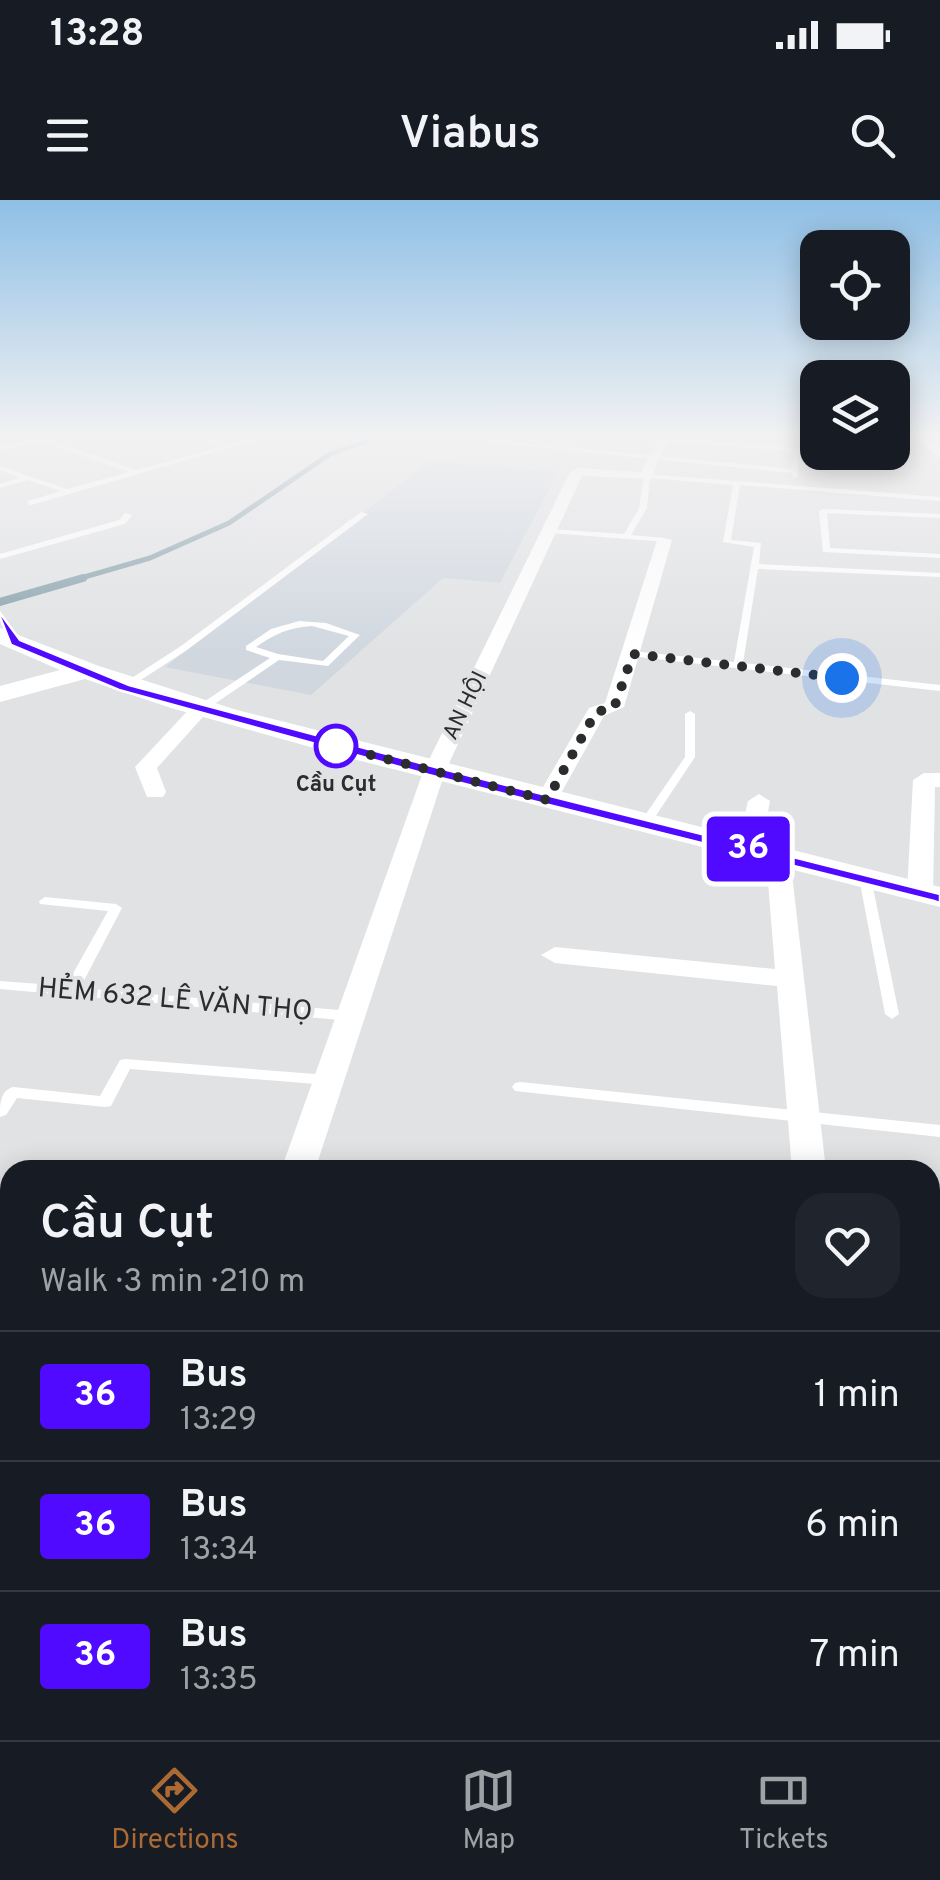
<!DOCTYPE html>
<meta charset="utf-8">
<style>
:root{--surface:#171b24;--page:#20242c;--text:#f1f3f6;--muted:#9ea1a6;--line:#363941;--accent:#ab6a34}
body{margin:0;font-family:Overpass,sans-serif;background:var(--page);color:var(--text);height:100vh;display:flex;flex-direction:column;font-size:38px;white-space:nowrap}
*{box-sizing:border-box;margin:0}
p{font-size:32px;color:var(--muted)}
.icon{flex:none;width:55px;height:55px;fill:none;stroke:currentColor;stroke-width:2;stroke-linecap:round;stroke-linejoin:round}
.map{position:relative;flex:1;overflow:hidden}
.panel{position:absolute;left:0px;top:960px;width:940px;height:580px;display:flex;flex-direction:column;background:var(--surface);border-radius:30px 30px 0 0;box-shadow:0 5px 25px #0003}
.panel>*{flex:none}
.badge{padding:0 20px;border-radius:8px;font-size:35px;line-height:65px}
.buttons{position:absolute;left:800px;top:30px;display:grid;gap:20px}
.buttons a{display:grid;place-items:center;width:110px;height:110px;border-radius:20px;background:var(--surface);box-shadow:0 5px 25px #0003;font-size:50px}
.you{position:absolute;width:50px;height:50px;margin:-25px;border:8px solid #fff;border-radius:50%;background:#1a73e8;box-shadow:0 0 0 15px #1a73e833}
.map>.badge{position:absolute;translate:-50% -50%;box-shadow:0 0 0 5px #fff}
.round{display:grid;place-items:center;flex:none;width:105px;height:105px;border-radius:30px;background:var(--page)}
.summary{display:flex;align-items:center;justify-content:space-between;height:170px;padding:0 40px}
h1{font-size:48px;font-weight:600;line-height:75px}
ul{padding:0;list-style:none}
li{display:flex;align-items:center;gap:30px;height:130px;padding:0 40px;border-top:2px solid var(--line)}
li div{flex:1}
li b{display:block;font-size:38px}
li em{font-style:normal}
li .badge{min-width:110px;font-weight:700;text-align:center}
.status{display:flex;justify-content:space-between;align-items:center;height:70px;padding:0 50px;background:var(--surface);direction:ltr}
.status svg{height:28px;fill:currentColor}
header{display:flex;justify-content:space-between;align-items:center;height:130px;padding:0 40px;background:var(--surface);font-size:45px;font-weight:600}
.menu{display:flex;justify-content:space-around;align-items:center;height:140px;border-top:2px solid var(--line);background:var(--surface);font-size:28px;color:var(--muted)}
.menu a{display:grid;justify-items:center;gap:5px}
.menu .active{color:var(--accent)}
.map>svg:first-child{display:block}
.built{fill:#d0d7df}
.green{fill:#bfd6c5}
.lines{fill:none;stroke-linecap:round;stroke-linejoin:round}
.stream-far1{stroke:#859faa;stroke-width:5}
.stream{stroke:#859faa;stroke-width:8}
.service{fill:#fff;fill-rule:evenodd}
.minor{fill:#fff;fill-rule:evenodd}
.secondary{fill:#fff;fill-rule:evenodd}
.line{fill:#4f0aff;stroke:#fff;stroke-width:2.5}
.walk{stroke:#2b2c2d;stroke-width:10;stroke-dasharray:0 18}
.stop-dot{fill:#fff;stroke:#4f0aff;stroke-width:5}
.labels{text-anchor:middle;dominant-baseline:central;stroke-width:8;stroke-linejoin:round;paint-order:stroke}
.far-street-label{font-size:22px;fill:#2b2c2d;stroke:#e1e2e4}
.far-stop-label{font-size:22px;font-weight:bold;fill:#2b2c2d;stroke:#e1e2e4}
.street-label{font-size:28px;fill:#2b2c2d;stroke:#e1e2e4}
</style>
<div class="status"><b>13:28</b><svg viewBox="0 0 49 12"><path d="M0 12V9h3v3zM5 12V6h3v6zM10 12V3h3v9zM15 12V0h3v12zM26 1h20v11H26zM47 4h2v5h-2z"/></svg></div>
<header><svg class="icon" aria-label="menu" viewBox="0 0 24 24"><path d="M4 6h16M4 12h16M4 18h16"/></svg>Viabus<svg class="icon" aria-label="search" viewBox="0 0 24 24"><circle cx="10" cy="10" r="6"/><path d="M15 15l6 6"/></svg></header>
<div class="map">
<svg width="940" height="1540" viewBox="0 0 940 1540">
<rect width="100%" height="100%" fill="#e1e2e4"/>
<polygon class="built" points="430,261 558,272 500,383 443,378 311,495 165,467"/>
<polygon class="green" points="930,1243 940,1244 940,1540 898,1540 897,1530 930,1530"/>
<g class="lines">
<polyline class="stream-far1" points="74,380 150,358 229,323 330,254 379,237"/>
<polyline class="stream" points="0,402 83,378"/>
<g class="service">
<path d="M33 237 44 238 136 270 224 246 200 237C211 237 223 244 233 243 245 243 255 237 267 237L31 305 27 303 28 301 61 291 28 280 0 288V284L20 278 0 270V266L67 289 129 272 41 241 0 251V247L35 239Z"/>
<polygon points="665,238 800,248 798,277 793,278 792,273 488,242 491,240 792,269 795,251 663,241"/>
<polygon points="647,274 940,297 940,301 740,285 731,340 761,343 759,364 940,373 940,377 758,369 743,463 940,485 940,491 630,456 630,452 633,451 734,462 754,347 723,342 733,285 650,278 647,308 631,335 664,338 668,340 667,342 550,333 546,331 550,329 624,334 639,308 644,276"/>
<polygon points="823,309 940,314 940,318 827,313 830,348 940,354 940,358 823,352 819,311"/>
<polygon points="361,312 368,314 187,450 127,489 121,489 121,485 181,446"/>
<polygon points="125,313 132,315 125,324 0,359 0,354 119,320"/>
<path d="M299 421 326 423 360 435 328 466 279 460 204 511H196V507L270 458 246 450V446L271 429ZM312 426 349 436 323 461 278 454 256 447C274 434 290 427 312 426Z"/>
<polygon points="690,511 695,514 695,557 649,626 641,626 639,624 685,557 685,514"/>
<polygon points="865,674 871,678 899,814 892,819 885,814 859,678"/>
<polygon points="45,697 116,704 122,708 80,788 351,811 358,816 351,821 0,789 0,781 66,786 108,711 40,704 39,701"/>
<path d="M125 859 328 875 333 876 336 880 333 884 328 885 130 869 111 906 105 907 17 898 6 915 0 917C0 904 0 891 13 887L100 896 120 860Z"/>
<polygon points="520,882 940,925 940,937 515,891 512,887 515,883"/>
<polygon points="940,1489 940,1538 931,1535 930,1530 930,1493"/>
</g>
<g class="minor">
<polygon points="660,237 672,237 658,260 652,279 582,276 445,572 315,970 281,970 423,572 570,272 577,268 641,272"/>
<polygon points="917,237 930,237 940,247 940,259"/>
<polygon points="658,337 672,340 624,507 604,516 555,604 539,604 536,599 589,508 605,503"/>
<polygon points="200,503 210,509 157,568 166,592 163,597 147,597 135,567 193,505"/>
<polygon points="924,573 940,573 940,587 935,587 933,692 920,700 907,692 913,580"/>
<polygon points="759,594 770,601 761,650 749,657 737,650 748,601"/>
<polygon points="778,650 790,657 826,970 792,970 777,786 555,763 541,755 555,747 775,769 766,657"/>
<polygon points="82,1530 130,1530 126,1540 78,1540"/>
</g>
<polygon class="secondary" points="0,428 99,466 237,510 940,687 940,707 357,560 171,508 85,479 0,502 0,486 60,470 0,444"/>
</g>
<linearGradient id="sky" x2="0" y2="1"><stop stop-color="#8fbfe5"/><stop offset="0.52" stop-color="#f2f2f3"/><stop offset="1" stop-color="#f2f2f3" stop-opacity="0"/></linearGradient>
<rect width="940" height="453" fill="url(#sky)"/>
<polygon class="line" points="0,413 20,440 129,485 439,568 940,694 940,703 934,701 429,575 119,490 11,445 0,417"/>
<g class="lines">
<polyline class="walk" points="336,546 547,600 596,512 614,508 633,454 842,478"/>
</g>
<circle class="stop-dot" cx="336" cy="546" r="20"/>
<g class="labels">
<g class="far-street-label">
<text transform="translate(466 506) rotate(-64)">AN HỘI</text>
</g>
<g class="far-stop-label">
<text x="336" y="585">Cầu Cụt</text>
</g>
<g class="street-label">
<text transform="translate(175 801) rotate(5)">HẺM 632 LÊ VĂN THỌ</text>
</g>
</g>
</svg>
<div class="buttons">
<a><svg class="icon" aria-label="locate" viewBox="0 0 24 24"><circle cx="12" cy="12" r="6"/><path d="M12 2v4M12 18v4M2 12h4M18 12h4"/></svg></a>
<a><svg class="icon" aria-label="layers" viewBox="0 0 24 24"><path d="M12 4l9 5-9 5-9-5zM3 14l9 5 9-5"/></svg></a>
</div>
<div class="you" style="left:842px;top:478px"></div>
<b class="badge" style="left:748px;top:649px;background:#4f0aff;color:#fff">36</b>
<section class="panel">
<div class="summary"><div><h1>Cầu Cụt</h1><p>Walk · 3 min · 210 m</p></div><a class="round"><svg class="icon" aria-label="heart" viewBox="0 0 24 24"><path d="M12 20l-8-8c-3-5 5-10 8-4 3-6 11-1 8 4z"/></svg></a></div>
<ul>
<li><span class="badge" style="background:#4f0aff;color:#fff">36</span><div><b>Bus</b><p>13:29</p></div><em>1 min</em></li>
<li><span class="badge" style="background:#4f0aff;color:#fff">36</span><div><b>Bus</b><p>13:34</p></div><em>6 min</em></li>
<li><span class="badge" style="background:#4f0aff;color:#fff">36</span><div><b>Bus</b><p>13:35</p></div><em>7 min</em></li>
</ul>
</section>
</div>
<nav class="menu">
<a class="active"><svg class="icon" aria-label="directions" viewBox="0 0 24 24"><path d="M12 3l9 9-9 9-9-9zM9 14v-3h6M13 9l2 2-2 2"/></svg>Directions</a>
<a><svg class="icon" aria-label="map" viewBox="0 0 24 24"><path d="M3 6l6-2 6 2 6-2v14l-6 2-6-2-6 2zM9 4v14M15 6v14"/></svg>Map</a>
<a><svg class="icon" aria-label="tickets" viewBox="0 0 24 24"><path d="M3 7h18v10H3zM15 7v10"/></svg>Tickets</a>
</nav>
